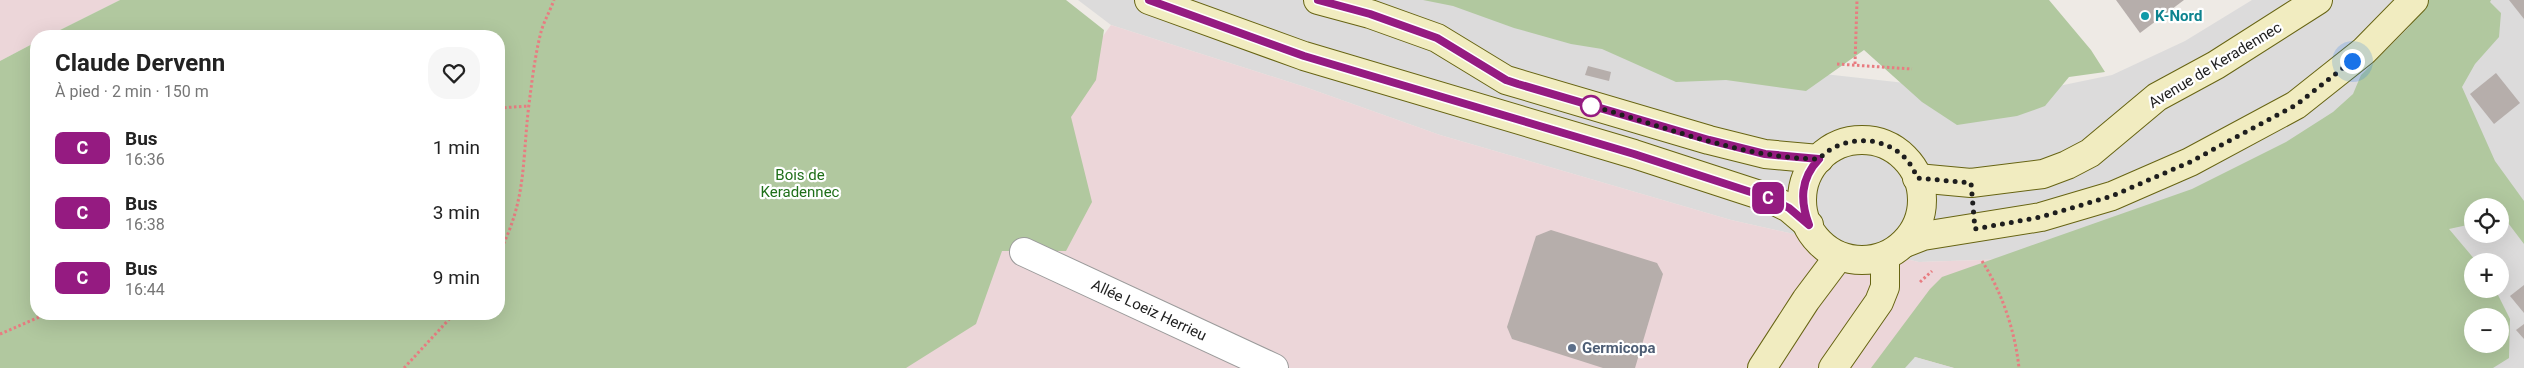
<!DOCTYPE html>
<html lang="fr">
<meta charset="utf-8">
<style>
:root{--surface:#fff;--page:#f6f6f6;--text:#222;--muted:#767676}
body{margin:0;font-family:Roboto,sans-serif;background:var(--page);color:var(--text);height:100vh;display:flex;flex-direction:column;font-size:19px;white-space:nowrap}
*{box-sizing:border-box;margin:0}
p{font-size:16px;color:var(--muted)}
.icon{flex:none;width:28px;height:28px;fill:none;stroke:currentColor;stroke-width:2;stroke-linecap:round;stroke-linejoin:round}
.map{position:relative;flex:1;overflow:hidden}
.sheet{position:absolute;left:30px;top:30px;width:475px;height:290px;display:flex;flex-direction:column;background:var(--surface);border-radius:20px;box-shadow:0 5px 20px #0002}
.sheet>*{flex:none}
.badge{padding:0 10px;border-radius:8px;font-size:18px;line-height:32px}
.fabs{position:absolute;left:2464px;top:198px;display:grid;gap:10px}
.fabs a{display:grid;place-items:center;width:45px;height:45px;border-radius:50%;background:var(--surface);box-shadow:0 5px 20px #0002;font-size:25px}
.you{position:absolute;width:25px;height:25px;margin:-12px;border:4px solid #fff;border-radius:50%;background:#1a73e8;box-shadow:0 0 0 8px #1a73e833}
.map>.badge{position:absolute;translate:-50% -50%;box-shadow:0 0 0 2px #fff}
.round{display:grid;place-items:center;flex:none;width:52px;height:52px;border-radius:20px;background:var(--page)}
.overview{display:flex;align-items:center;justify-content:space-between;height:85px;padding:0 25px}
h1{font-size:24px;font-weight:700;line-height:38px}
ul{padding:0;list-style:none}
li{display:flex;align-items:center;gap:15px;height:65px;padding:0 25px}
li div{flex:1}
li b{display:block;font-size:19px}
li em{font-style:normal}
li .badge{min-width:55px;font-weight:700;text-align:center}
.map>svg:first-child{display:block}
.residential{fill:#dcdbdb;fill-rule:evenodd}
.commercial{fill:#ecd6d9}
.forest{fill:#b1c89f;fill-rule:evenodd}
.parking{fill:#dedede}
.building{fill:#b6aeab}
.lines{fill:none;stroke-linecap:round;stroke-linejoin:round}
.street-casing{stroke:#9b9b9b;stroke-width:30}
.secondary-casing{stroke:#676413;stroke-width:30}
.path{stroke:#e87c81;stroke-width:3;stroke-dasharray:2.5 2.5;stroke-linecap:butt}
.street{stroke:#fff;stroke-width:28}
.secondary{stroke:#f1ecc0;stroke-width:28}
.line-casing{stroke:#fff;stroke-width:11}
.line{stroke:#951b81;stroke-width:8}
.walk{stroke:#1e1e1e;stroke-width:5;stroke-dasharray:0 9}
.culture-dot{fill:#0f9aa8;stroke:#fff;stroke-width:2}
.stop-dot{fill:#fff;stroke:#951b81;stroke-width:2.5}
.service-dot{fill:#5c6f8a;stroke:#fff;stroke-width:2}
.labels{text-anchor:middle;dominant-baseline:central;stroke-width:4.5;stroke-linejoin:round;paint-order:stroke}
.culture-label{font-size:15px;font-weight:bold;fill:#0d838f;stroke:#fff;text-anchor:start}
.street-label{font-size:15px;fill:#1e1e1e;stroke:#fff}
.park-label{font-size:15px;fill:#1f6f19;stroke:#fff}
.service-label{font-size:15px;font-weight:bold;fill:#4e5e75;stroke:#fff;text-anchor:start}
</style>
<div class="map">
<svg width="2524" height="368" viewBox="0 0 2524 368">
<rect width="100%" height="100%" fill="#eeeae5"/>
<path class="residential" d="M1078 0H1466L1815 73 1932 86 2000 98 2112 75 2185 41 2252 0H2524V368H2046L2011 259 1919 262 1731 220 1440 135 1305 87 1111 25ZM2472 206H2500V234H2472ZM2472 261H2500V289H2472ZM2472 316H2500V344H2472Z"/>
<g class="commercial">
<polygon points="0,0 120,0 48,36 36,36 36,42 0,61"/>
<polygon points="1111,25 1305,87 1440,135 1731,220 1919,262 2011,259 2046,368 862,368"/>
</g>
<g class="forest">
<polygon points="120,0 1066,0 1104,30 1096,80 1071,117 1092,202 1066,251 1002,251 976,324 906,368 0,368 0,61 36,42 36,314 499,314 499,36 48,36"/>
<polygon points="1423,0 2049,0 2091,50 2105,72 2069,77 2045,106 2017,116 1957,125 1922,102 1864,50 1806,91 1726,80 1676,82 1602,49 1571,44 1514,28 1453,6"/>
<path d="M2426 0H2491L2490 2 2501 13 2499 37 2475 64 2462 87 2495 161 2524 201V244L2502 215H2500V206H2472V224L2449 229 2476 261H2472V289H2495L2510 319 2509 358 2493 368H1954L1915 357 1910 368H1871L1930 289 1942 277 2192 189 2286 142 2333 112 2353 94 2361 75 2409 27ZM2472 316H2500V344H2472Z"/>
</g>
<polygon class="parking" points="1915,357 1954,368 1905,368"/>
<g class="building">
<polygon points="2116,0 2184,0 2140,33"/>
<polygon points="2509,0 2524,0 2524,19"/>
<polygon points="1588,66 1611,72 1609,81 1585,75"/>
<polygon points="2496,73 2520,103 2494,124 2470,94"/>
<polygon points="1551,230 1657,263 1663,274 1635,368 1603,368 1512,339 1507,327 1536,236"/>
<polygon points="2524,285 2524,313 2510,296"/>
<polygon points="2524,324 2524,339 2516,330"/>
</g>
<g class="lines">
<defs>
<polyline id="street" points="1024,252 1274,368"/>
<g id="secondary">
<polyline points="1149,0 1304,56 1634,154 1769,198 1789,208 1809,225"/>
<polyline points="1318,0 1370,14 1437,38 1506,80 1709,140 1765,154 1819,159"/>
<circle cx="1862" cy="200" r="60"/>
<polyline points="1917,178 1971,183 2043,174 2067,165 2090,153 2157,97 2216,65 2318,0"/>
<polyline points="1905,243 1923,236 2041,217 2112,196 2190,162 2296,105 2364,51 2414,0"/>
<polyline points="1762,368 1806,300 1839,256"/>
<polyline points="1833,368 1879,302 1885,287 1885,256"/>
</g>
</defs>
<use href="#street" class="street-casing"/>
<use href="#secondary" class="secondary-casing"/>
<g class="path">
<polyline points="1837,64 1912,69"/>
<polyline points="1855,64 1857,0"/>
<polyline points="499,108 529,106"/>
<path d="M499 253C527 199 522 161 529 104 532 81 535 55 541 32 544 21 550 11 554 0"/>
<path d="M1982 261C2002 292 2015 331 2019 368"/>
<polyline points="1920,282 1932,271"/>
<polyline points="0,334 46,314"/>
<polyline points="404,368 454,314"/>
</g>
<use href="#street" class="street"/>
<use href="#secondary" class="secondary"/>
</g>
<g class="lines">
<defs>
<path id="line" d="M1149 0 1304 56 1634 154 1769 198 1789 208 1809 225C1800 201 1800 179 1819 159L1765 154 1709 140 1518 84 1506 80 1437 38 1370 14 1318 0"/>
</defs>
<use href="#line" class="line-casing"/>
<use href="#line" class="line"/>
<path class="walk" d="M1591 106 1585 104C1661 125 1740 158 1819 159 1847 129 1903 136 1917 178L1971 183 1975 229 2041 217 2112 196 2190 162 2296 105 2352 61"/>
</g>
<circle class="culture-dot" cx="2145" cy="16" r="5"/>
<circle class="stop-dot" cx="1591" cy="106" r="10"/>
<circle class="service-dot" cx="1572" cy="348" r="5"/>
<g class="labels">
<g class="culture-label">
<text x="2155" y="16">K-Nord</text>
</g>
<g class="street-label">
<text transform="translate(2215 65) rotate(-31)">Avenue de Keradennec</text>
<text transform="translate(1149 310) rotate(25)">Allée Loeiz Herrieu</text>
</g>
<g class="park-label">
<text x="800" y="175">Bois de<tspan x="800" dy="17">Keradennec</tspan></text>
</g>
<g class="service-label">
<text x="1582" y="348">Germicopa</text>
</g>
</g>
</svg>
<div class="fabs">
<a><svg class="icon" aria-label="locate" viewBox="0 0 24 24"><circle cx="12" cy="12" r="6"/><path d="M12 2v4M12 18v4M2 12h4M18 12h4"/></svg></a>
<a>+</a>
<a>−</a>
</div>
<div class="you" style="left:2352px;top:61px"></div>
<b class="badge" style="left:1768px;top:198px;background:#951b81;color:#fff">C</b>
<section class="sheet">
<div class="overview"><div><h1>Claude Dervenn</h1><p>À pied · 2 min · 150 m</p></div><a class="round"><svg class="icon" aria-label="heart" viewBox="0 0 24 24"><path d="M12 20l-8-8c-3-5 5-10 8-4 3-6 11-1 8 4z"/></svg></a></div>
<ul>
<li><span class="badge" style="background:#951b81;color:#fff">C</span><div><b>Bus</b><p>16:36</p></div><em>1 min</em></li>
<li><span class="badge" style="background:#951b81;color:#fff">C</span><div><b>Bus</b><p>16:38</p></div><em>3 min</em></li>
<li><span class="badge" style="background:#951b81;color:#fff">C</span><div><b>Bus</b><p>16:44</p></div><em>9 min</em></li>
</ul>
</section>
</div>
